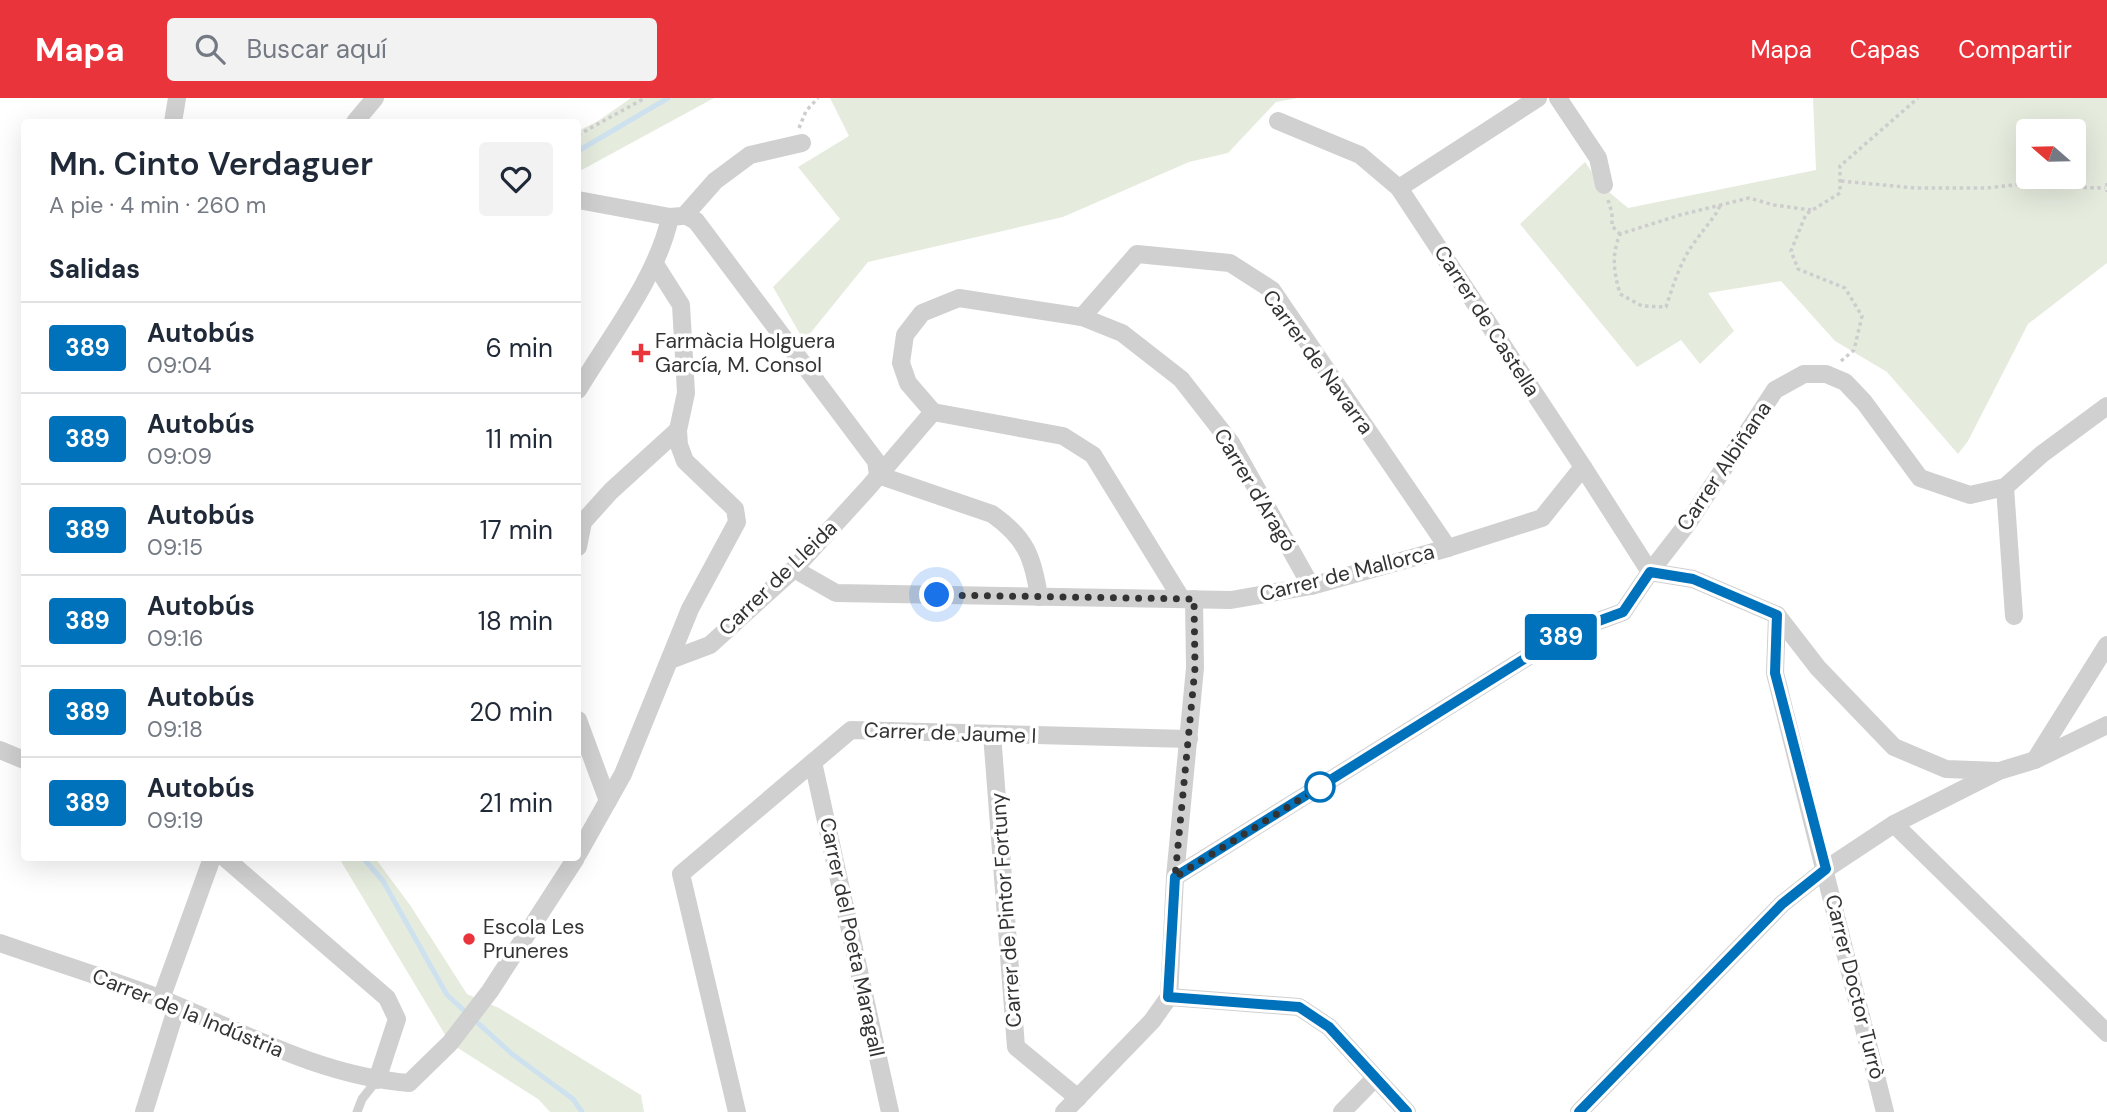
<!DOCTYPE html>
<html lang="es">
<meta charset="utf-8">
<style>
:root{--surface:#fff;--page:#f2f2f3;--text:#1f2937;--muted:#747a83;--line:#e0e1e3;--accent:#ea343c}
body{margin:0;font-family:"DM Sans",sans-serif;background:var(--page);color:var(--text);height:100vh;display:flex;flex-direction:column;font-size:26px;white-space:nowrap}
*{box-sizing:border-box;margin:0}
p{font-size:23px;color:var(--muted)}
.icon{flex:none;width:38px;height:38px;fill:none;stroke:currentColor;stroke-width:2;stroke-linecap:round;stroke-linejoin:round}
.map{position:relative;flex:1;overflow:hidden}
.sheet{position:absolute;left:21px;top:21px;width:560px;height:742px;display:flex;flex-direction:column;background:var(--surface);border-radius:7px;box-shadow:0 7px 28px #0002}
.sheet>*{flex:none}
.badge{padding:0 14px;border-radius:5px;font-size:24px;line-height:46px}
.needle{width:46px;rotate:290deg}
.tools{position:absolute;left:2016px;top:21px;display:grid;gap:14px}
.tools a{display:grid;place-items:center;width:70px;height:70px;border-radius:7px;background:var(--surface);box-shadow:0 7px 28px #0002;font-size:35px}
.you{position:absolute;width:35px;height:35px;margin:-18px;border:5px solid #fff;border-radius:50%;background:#1a73e8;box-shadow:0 0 0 10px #1a73e833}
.map>.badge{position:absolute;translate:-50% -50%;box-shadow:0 0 0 4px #fff}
h2{padding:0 28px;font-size:26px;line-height:63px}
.round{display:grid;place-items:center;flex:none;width:74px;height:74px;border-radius:7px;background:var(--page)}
.head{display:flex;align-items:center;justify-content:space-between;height:119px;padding:0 28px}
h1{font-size:33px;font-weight:600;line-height:52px}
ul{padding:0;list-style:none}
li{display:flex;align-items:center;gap:21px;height:91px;padding:0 28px;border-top:2px solid var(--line)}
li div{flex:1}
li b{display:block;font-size:26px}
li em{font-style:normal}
li .badge{min-width:77px;font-weight:700;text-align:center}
header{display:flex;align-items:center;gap:42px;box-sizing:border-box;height:98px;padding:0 35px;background:var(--accent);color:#fff}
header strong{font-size:33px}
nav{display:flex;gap:38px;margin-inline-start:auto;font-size:24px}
.search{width:490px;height:63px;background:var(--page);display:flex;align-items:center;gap:18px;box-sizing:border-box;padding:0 24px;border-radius:7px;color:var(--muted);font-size:26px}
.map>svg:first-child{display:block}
.green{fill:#e5ecde;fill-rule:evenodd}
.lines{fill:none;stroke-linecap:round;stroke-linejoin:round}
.stream{stroke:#cee1ef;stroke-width:5}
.path{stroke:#cdcdcd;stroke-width:3.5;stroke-dasharray:3.5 3.5;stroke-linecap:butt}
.service{stroke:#d0d0d0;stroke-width:9}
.minor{stroke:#d0d0d0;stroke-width:18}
.line-casing{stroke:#fff;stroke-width:16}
.line{stroke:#0072bc;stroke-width:10}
.walk{stroke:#333;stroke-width:7;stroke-dasharray:0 12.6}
.poi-dot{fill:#ea343c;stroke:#fff;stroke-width:2.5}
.stop-dot{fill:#fff;stroke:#0072bc;stroke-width:3.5}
.labels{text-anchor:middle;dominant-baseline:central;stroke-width:7;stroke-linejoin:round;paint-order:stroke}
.street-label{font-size:21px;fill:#333;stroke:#fff}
.poi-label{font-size:21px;fill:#333;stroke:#fff;text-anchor:start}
</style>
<header>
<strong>Mapa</strong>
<div class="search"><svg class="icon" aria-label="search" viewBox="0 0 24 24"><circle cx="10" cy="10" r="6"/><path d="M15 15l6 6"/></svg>Buscar aquí</div>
<nav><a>Mapa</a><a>Capas</a><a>Compartir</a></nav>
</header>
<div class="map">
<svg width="2107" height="1014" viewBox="0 0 2107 1014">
<rect width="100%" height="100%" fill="#fff"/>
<g class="green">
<polygon points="631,0 714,0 578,74 578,33 598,23"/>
<polygon points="830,0 1298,0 1276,4 1228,55 1189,64 1063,119 868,164 804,243 773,189 840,121 798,69 849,38"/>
<path d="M1813 0H2107V165L2028 226 1968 343 1958 356 1887 274 1835 243 1781 183 1708 195 1734 233 1700 266 1681 242 1637 269 1520 126 1585 64 1602 88 1628 110 1816 72ZM2028 33H2074V79H2028Z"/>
<polygon points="339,760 375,760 410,807 467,896 499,910 641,997 644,1014 550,1014 538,1001 450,945"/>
</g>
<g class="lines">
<g class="stream">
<polyline points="578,53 668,0"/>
<polyline points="363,760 383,783 447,897 512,956 573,1001 582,1014"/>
</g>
<g class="path">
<polyline points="799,30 806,13 818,0"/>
<polyline points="578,37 645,0"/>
<polyline points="1841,83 1915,90 1987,90 2022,86 2029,82 2050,84 2063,89 2105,90"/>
<polyline points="2107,85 2107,94"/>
<polyline points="1608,102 1612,115 1612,128 1620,136"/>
<path d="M1720 108C1713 122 1705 129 1697 141 1682 159 1673 187 1666 209L1642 208 1620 196C1614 174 1611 158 1620 136L1680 117 1749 100 1774 107 1811 112"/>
<polyline points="1841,263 1854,252 1862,218 1845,190 1798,171 1791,153 1806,116 1840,95 1840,68 1918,0"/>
</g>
<polyline class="service" points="357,1014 362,1001 377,982"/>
<g class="minor">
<polyline points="1558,0 1598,60 1604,87"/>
<polyline points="1278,23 1360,57 1399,90 1583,369 1650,474"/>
<polyline points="173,24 177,0"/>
<polyline points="355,24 375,0"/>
<polyline points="1399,90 1538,0"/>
<polyline points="578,102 670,119 682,118"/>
<polyline points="685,117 696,123 876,363 878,377"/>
<polyline points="685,117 715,83 750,57 802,45"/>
<polyline points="1082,219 1137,156 1230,165 1272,192 1448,450"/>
<path d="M578 292C609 240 658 178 670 119"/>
<polyline points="933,314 908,285 901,265 905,237 922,215 959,200 1082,219 1122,235 1181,281 1231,345 1311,488"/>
<polyline points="933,314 1063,338 1093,357 1181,500"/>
<path d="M878 377 992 416C1026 440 1033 459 1039 499"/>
<polyline points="2005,389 2014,518"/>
<polyline points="578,449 583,424 611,393 678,332"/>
<polyline points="794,471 836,495 1231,502 1311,488 1448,450 1542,420 1583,369"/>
<polyline points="1650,474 1693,481 1777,517 1818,570 1894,649 1946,671 1998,673"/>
<polyline points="1777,517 1775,575 1885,1014"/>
<polyline points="670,562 710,547 794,471 868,390 933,314"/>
<polyline points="578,622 608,703"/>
<polyline points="992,636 1016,949 1078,1000"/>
<polyline points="0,652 24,662"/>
<polyline points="2035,662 2107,547"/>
<polyline points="813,664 890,1014"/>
<polyline points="1894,726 2107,935"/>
<polyline points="578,756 623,676 690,511 737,424 735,411 685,363 679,347 678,332 686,295 681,207 655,166"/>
<polyline points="225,760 387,900 397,921 377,982"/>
<polyline points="1175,779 1566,535 1623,514 1650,474 1688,425 1775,292 1804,276 1826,276 1845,284 1864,304 1920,380 1970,397 2005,389 2042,356 2107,308"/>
<path d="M0 845C54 864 109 881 162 901 243 934 320 978 409 985L450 945 490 893 576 760"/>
<polyline points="1169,899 1299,909 1329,929 1407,1014"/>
<polyline points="161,901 212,760"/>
<polyline points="144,1014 177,908"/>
<polyline points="737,1014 681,776 851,632 1189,641"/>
<polyline points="1064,1014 1152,923 1169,899 1175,779 1195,570 1194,501"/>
<polyline points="1342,1014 1375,980"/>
<polyline points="1579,1014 1782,806 1826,771 1894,726 1999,673 2035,662 2107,627"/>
</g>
</g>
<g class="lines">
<defs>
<polyline id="line" points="1407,1014 1329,929 1299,909 1168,899 1175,779 1566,535 1623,514 1650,474 1693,481 1777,517 1775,575 1826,771 1782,806 1579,1014"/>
</defs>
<use href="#line" class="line-casing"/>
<use href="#line" class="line"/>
<polyline class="walk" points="937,497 1194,501 1195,570 1175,779 1320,689"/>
</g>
<g class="poi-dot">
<path d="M637.5 244.5h7v7h7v7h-7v7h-7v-7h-7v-7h7z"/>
<circle cx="469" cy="841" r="7"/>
</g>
<circle class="stop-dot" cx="1320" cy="689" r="14"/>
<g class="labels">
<g class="street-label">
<text transform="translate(1487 223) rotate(57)">Carrer de Castella</text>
<text transform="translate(1318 264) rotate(54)">Carrer de Navarra</text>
<text transform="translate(1724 368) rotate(-56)">Carrer Albiñana</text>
<text transform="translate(1255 392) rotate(59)">Carrer d'Aragó</text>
<text transform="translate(1347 475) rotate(-14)">Carrer de Mallorca</text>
<text transform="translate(778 480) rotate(-44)">Carrer de Lleida</text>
<text transform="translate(950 635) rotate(2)">Carrer de Jaume I</text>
<text transform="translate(1006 812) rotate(-94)">Carrer de Pintor Fortuny</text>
<text transform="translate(852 839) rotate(78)">Carrer del Poeta Maragall</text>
<text transform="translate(1855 889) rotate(76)">Carrer Doctor Turrò</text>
<text transform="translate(188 915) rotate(22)">Carrer de la Indústria</text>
</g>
<g class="poi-label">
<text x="655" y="243">Farmàcia Holguera<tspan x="655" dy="24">García, M. Consol</tspan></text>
<text x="483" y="829">Escola Les<tspan x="483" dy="24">Pruneres</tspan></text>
</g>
</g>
</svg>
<div class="tools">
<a><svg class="needle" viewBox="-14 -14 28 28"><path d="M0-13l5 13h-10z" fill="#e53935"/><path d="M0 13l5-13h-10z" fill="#747a83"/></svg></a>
</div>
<div class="you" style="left:937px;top:497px"></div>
<b class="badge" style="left:1561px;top:539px;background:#0072bc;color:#fff">389</b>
<section class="sheet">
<div class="head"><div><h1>Mn. Cinto Verdaguer</h1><p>A pie · 4 min · 260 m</p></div><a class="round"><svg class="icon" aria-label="heart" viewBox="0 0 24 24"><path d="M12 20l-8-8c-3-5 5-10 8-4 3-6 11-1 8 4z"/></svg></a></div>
<h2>Salidas</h2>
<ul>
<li><span class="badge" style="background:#0072bc;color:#fff">389</span><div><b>Autobús</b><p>09:04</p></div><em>6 min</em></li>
<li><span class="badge" style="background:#0072bc;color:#fff">389</span><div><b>Autobús</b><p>09:09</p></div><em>11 min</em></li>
<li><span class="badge" style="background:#0072bc;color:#fff">389</span><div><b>Autobús</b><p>09:15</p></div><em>17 min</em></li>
<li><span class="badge" style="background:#0072bc;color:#fff">389</span><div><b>Autobús</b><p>09:16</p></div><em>18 min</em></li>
<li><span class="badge" style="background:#0072bc;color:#fff">389</span><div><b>Autobús</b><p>09:18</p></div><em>20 min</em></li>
<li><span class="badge" style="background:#0072bc;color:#fff">389</span><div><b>Autobús</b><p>09:19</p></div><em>21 min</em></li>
</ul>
</section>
</div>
